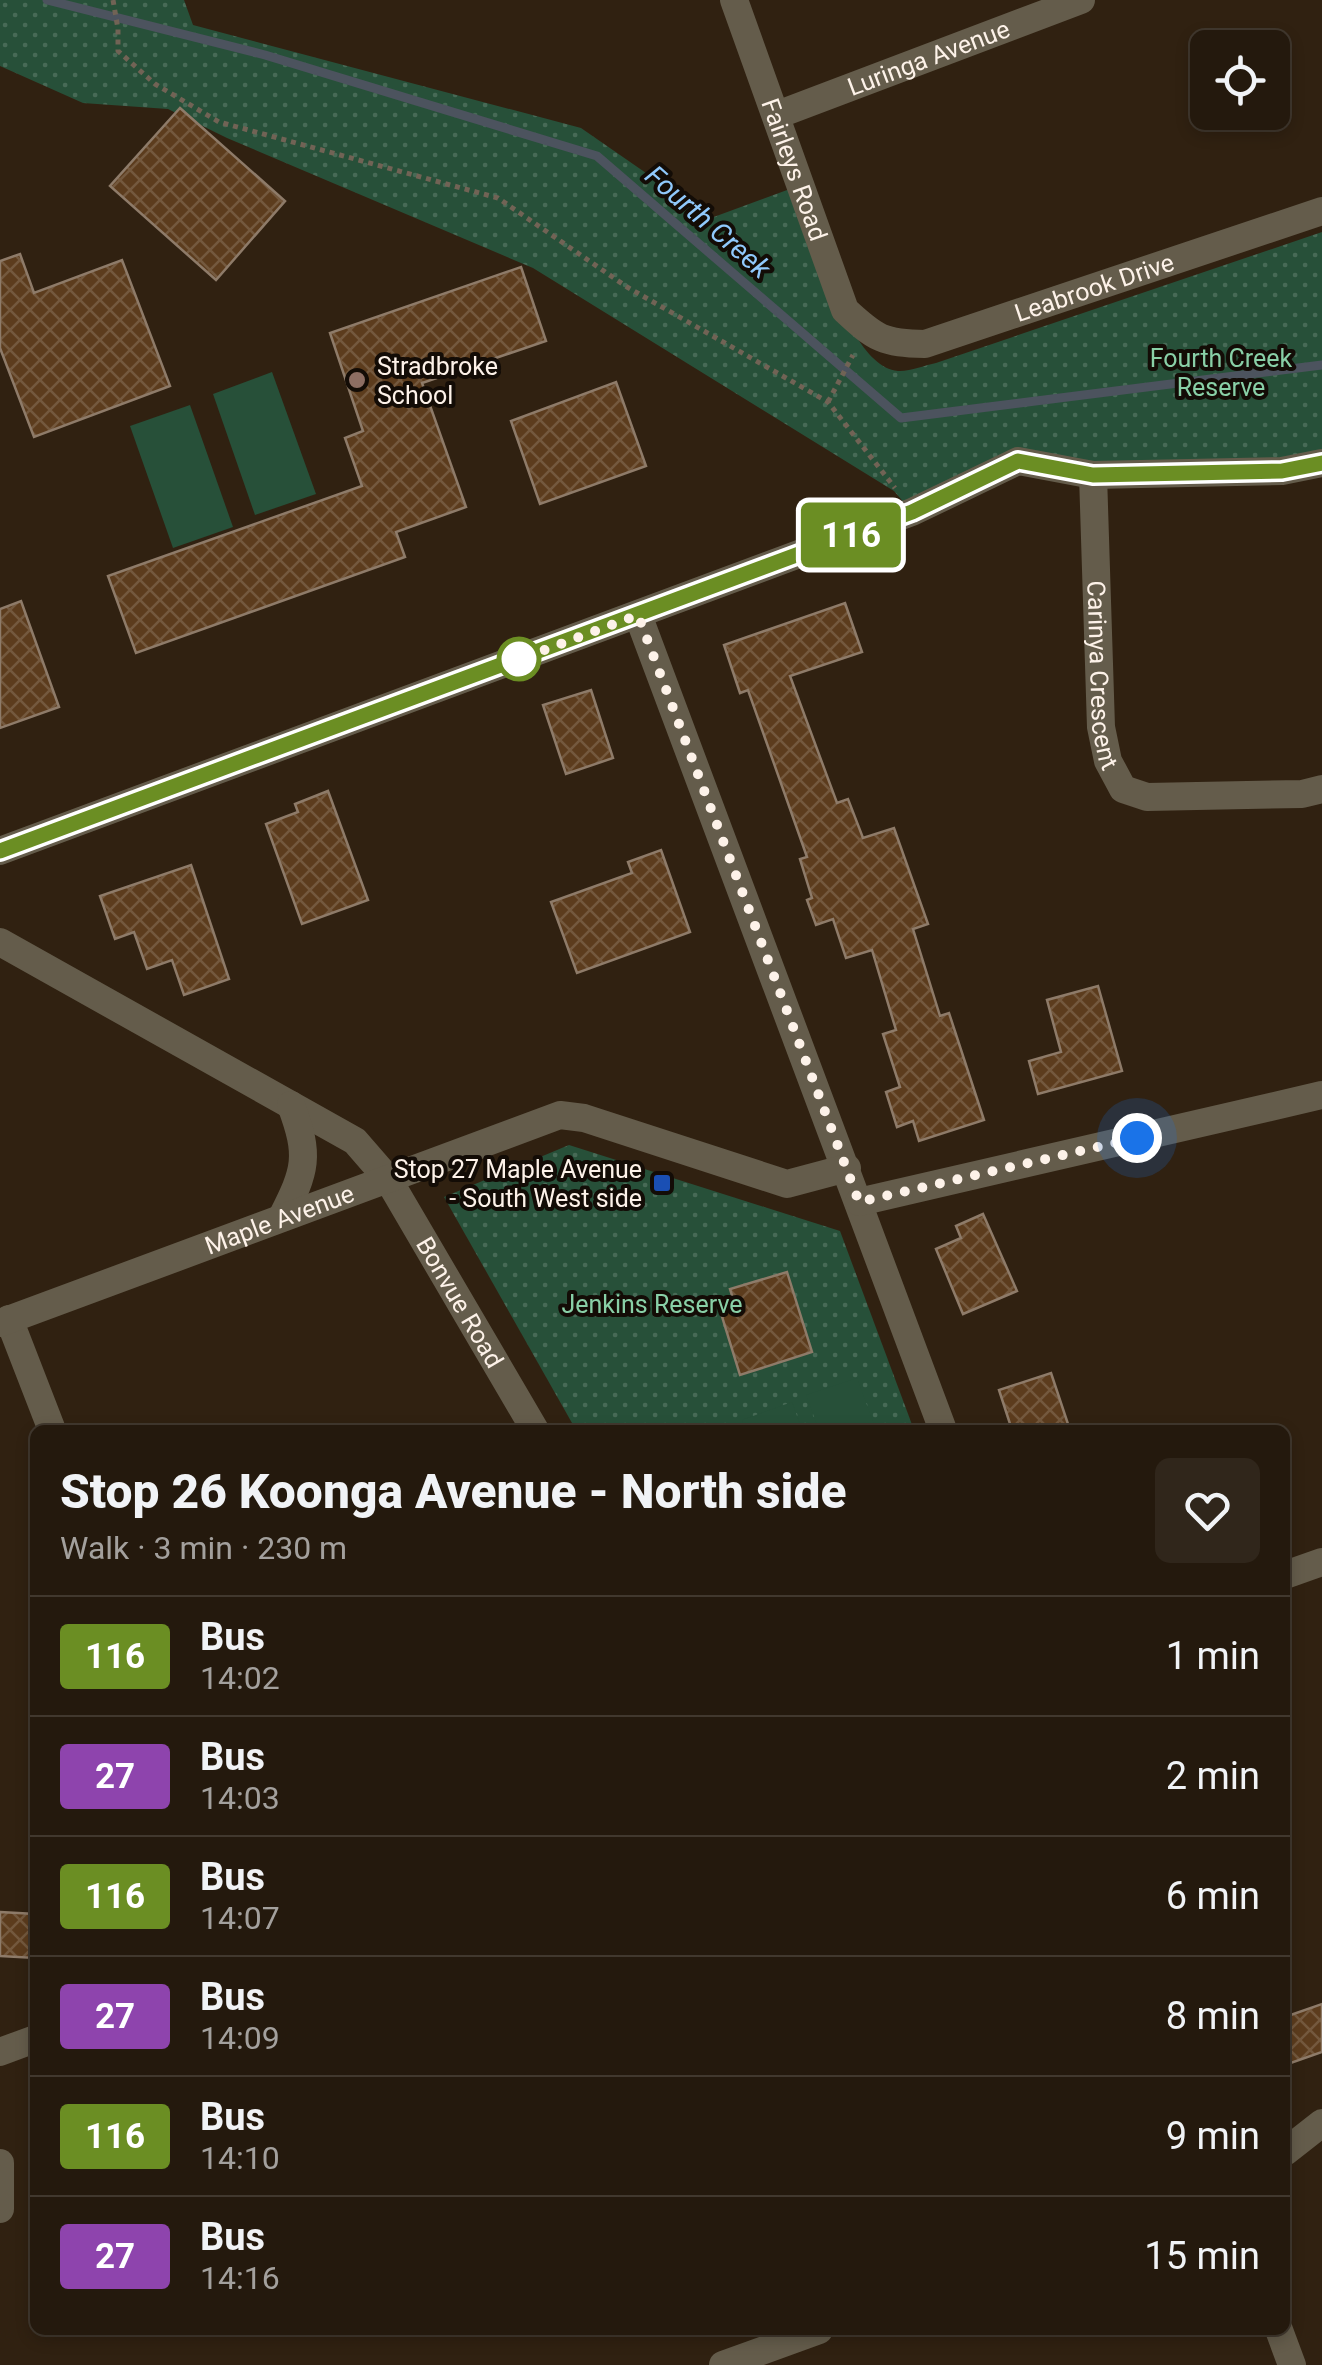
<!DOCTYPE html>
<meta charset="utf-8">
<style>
:root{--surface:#24190d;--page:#30261b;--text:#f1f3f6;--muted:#a3a09d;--line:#41382e}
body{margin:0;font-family:Roboto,sans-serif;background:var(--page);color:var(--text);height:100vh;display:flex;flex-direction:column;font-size:38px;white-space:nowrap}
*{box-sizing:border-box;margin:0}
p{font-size:32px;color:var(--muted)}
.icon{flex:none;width:55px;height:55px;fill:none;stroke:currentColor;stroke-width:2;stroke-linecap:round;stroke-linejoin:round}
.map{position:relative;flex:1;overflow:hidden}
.details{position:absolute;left:30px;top:1425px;width:1260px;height:910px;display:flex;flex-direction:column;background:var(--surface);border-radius:15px;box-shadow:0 5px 15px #0003,0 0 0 2px var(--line)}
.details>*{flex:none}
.badge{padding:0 20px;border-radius:8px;font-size:35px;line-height:65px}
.buttons{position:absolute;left:1190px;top:30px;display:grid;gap:20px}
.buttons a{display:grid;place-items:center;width:100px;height:100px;border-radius:15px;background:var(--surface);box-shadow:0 5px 15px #0003,0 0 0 2px var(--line);font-size:50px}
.you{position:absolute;width:50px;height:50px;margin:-25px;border:8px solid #fff;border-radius:50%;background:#1a73e8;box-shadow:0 0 0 15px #1a73e833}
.map>.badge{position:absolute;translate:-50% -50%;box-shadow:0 0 0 5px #fff}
.round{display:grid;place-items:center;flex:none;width:105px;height:105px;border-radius:15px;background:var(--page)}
.head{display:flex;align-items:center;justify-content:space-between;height:170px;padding:0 30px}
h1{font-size:48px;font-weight:800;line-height:75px}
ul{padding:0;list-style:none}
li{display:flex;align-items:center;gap:30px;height:120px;padding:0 30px;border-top:2px solid var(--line)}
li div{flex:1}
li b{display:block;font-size:38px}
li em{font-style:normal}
li .badge{min-width:110px;font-weight:700;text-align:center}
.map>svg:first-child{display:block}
.park{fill:url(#park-dots)}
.pitch{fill:#275039}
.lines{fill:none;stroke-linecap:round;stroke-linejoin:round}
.stream{stroke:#4c535e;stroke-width:9}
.building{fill:url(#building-cross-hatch);stroke:#8e7b69;stroke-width:2.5}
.path{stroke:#716355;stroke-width:5;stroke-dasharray:5 5;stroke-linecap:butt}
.minor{stroke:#645c4b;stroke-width:28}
.line-casing{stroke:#fff;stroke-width:22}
.line{stroke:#6b8e23;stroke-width:15}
.walk{stroke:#fdf2e9;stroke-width:10;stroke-dasharray:0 18}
.education-dot{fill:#8d6e63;stroke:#130c06;stroke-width:4}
.stop-dot{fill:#fff;stroke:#6b8e23;stroke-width:5}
.transit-dot{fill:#1a4fb4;stroke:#130c06;stroke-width:4}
.labels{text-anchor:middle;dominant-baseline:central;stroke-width:8;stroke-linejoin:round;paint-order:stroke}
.street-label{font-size:25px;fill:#fdf2e9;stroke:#130c06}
.park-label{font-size:25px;fill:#89d0a7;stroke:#130c06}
.poi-label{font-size:25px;fill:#fdf2e9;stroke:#130c06;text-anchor:start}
.water-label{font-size:28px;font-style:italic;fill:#90c9fc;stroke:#130c06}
</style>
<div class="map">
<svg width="1322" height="2365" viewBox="0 0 1322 2365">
<defs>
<pattern id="park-dots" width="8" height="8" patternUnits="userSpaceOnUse" patternTransform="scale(2.5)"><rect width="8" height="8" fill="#275039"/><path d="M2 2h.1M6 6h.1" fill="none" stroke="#476a56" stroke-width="1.8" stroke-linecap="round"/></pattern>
<pattern id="building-cross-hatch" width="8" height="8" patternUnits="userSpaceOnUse" patternTransform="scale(2.5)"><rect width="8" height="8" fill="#5c3c1d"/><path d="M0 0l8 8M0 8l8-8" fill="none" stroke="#74593e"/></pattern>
</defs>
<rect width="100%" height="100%" fill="#302111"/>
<g class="park">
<path d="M0 0H184L193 25 581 128 711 218 798 186C813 227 847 367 898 371 909 372 925 365 936 363L1322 232V461L1016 462 912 512 894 491 533 268 227 138 168 109 83 103 0 66Z"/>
<polygon points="569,1145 840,1231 914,1430 576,1430 444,1197"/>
</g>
<g class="pitch">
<polygon points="272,372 316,494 255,515 213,394"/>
<polygon points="190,405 233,527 173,548 130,426"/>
<polygon points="857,1378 876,1430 819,1430 806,1395"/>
<polygon points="792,1402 802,1430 745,1430 742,1420"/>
</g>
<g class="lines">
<polyline class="stream" points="47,0 265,55 597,156 901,418 1322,365"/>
</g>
<g class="building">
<polygon points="180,108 285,201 216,280 110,186"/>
<polygon points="20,254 34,293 122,260 170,386 34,437 0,348 0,261"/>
<polygon points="521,267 546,341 422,383 466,507 396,532 405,557 136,653 108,576 362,486 345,438 363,431 330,333"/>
<polygon points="616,382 646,466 540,504 511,421"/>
<polygon points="21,601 59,707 0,728 0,609"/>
<polygon points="845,603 862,652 790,676 837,803 848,799 863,838 894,828 928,924 913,929 940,1016 949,1013 984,1120 919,1141 913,1121 897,1127 886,1092 900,1087 883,1034 896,1030 872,950 846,958 833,919 816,925 807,900 812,898 800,859 807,857 748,690 740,693 724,645"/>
<polygon points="591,690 613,758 566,774 543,705"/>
<polygon points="328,791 368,900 302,924 266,824 298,812 295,804"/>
<polygon points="661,850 690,932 577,973 551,902 632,873 628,862"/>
<polygon points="191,865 229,979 184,995 172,960 147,969 134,932 115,939 100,896"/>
<polygon points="1098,986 1122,1071 1038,1094 1029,1061 1061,1052 1047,1000"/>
<polygon points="983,1214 1017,1291 963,1314 936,1249 961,1238 956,1226"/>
<polygon points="787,1272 812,1352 740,1375 720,1310 735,1305 730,1289"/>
<polygon points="1051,1373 1070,1430 1012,1430 999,1390"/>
<polygon points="0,1912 35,1914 35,1958 0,1956"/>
<polygon points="1322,2004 1322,2052 1285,2065 1285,2017"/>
</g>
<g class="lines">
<g class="path">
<polyline points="113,0 118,29 118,51 155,84 219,122 498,198 627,287 828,402 895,488"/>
<polyline points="828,402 853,355"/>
</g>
<g class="minor">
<path id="s1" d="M734 0 845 310C876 339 883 343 925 344L1322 211"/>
<path id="s2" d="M777 115 1081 0"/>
<path id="s3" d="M1093 475 1101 727 1108 761 1123 789 1147 797 1302 794 1322 789"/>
<polyline points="638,615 943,1430"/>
<polyline points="0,851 912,512 1018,461 1093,475 1282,471 1322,463"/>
<path id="s4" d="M0 942 355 1141 388 1179 535 1430"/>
<polyline points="859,1202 1322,1095"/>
<path d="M282 1217C306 1170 310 1156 291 1105"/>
<polyline points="9,1319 52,1430"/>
<path id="s5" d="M0 1323 560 1115 584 1118 787 1184 847 1168"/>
<polyline points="1285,1575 1322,1562"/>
<polyline points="0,2052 35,2039"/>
<polyline points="1285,2152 1322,2123"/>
<polyline points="0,2163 0,2209"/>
<polyline points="1279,2330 1292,2365"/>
<polyline points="723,2365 819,2330"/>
</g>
</g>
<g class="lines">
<defs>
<polyline id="line" points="0,851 912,512 1018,461 1093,475 1282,471 1322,463"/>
</defs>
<use href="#line" class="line-casing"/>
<use href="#line" class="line"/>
<polyline class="walk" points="519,659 515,661 638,615 859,1202 1137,1138"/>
</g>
<circle class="education-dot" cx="357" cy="380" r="10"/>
<circle class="stop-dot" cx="519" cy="659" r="20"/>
<rect class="transit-dot" x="652" y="1173" width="20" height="20" rx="5"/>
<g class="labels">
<g class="street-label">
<text stroke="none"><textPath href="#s2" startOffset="162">Luringa Avenue</textPath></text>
<text stroke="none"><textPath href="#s1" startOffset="180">Fairleys Road</textPath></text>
<text stroke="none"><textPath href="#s1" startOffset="598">Leabrook Drive</textPath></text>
<text stroke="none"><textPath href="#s3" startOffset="200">Carinya Crescent</textPath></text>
<text stroke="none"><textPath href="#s5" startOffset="298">Maple Avenue</textPath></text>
<text stroke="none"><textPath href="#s4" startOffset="600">Bonvue Road</textPath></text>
</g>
<g class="park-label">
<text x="1221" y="358">Fourth Creek<tspan x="1221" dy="29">Reserve</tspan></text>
<text x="652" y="1304">Jenkins Reserve</text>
</g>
<g class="poi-label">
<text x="377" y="366">Stradbroke<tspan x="377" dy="29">School</tspan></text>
<text x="642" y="1169" text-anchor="end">Stop 27 Maple Avenue<tspan x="642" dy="29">- South West side</tspan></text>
</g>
<g class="water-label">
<text transform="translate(708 222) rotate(41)">Fourth Creek</text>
</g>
</g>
</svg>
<div class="buttons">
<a><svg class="icon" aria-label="locate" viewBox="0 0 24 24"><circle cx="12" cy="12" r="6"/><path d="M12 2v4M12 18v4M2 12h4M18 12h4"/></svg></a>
</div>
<div class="you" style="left:1137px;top:1138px"></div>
<b class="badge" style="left:851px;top:535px;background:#6b8e23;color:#fff">116</b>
<section class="details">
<div class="head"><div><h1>Stop 26 Koonga Avenue - North side</h1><p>Walk · 3 min · 230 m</p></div><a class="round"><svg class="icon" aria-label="heart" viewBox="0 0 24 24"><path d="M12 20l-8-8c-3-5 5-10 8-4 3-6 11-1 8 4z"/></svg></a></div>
<ul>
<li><span class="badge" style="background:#6b8e23;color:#fff">116</span><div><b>Bus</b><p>14:02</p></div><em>1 min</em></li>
<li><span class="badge" style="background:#8e44ad;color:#fff">27</span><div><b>Bus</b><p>14:03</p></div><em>2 min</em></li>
<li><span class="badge" style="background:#6b8e23;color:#fff">116</span><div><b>Bus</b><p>14:07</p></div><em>6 min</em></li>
<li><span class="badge" style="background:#8e44ad;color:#fff">27</span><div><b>Bus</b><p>14:09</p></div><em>8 min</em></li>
<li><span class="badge" style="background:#6b8e23;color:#fff">116</span><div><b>Bus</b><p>14:10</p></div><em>9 min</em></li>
<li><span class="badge" style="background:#8e44ad;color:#fff">27</span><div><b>Bus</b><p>14:16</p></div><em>15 min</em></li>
</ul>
</section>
</div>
